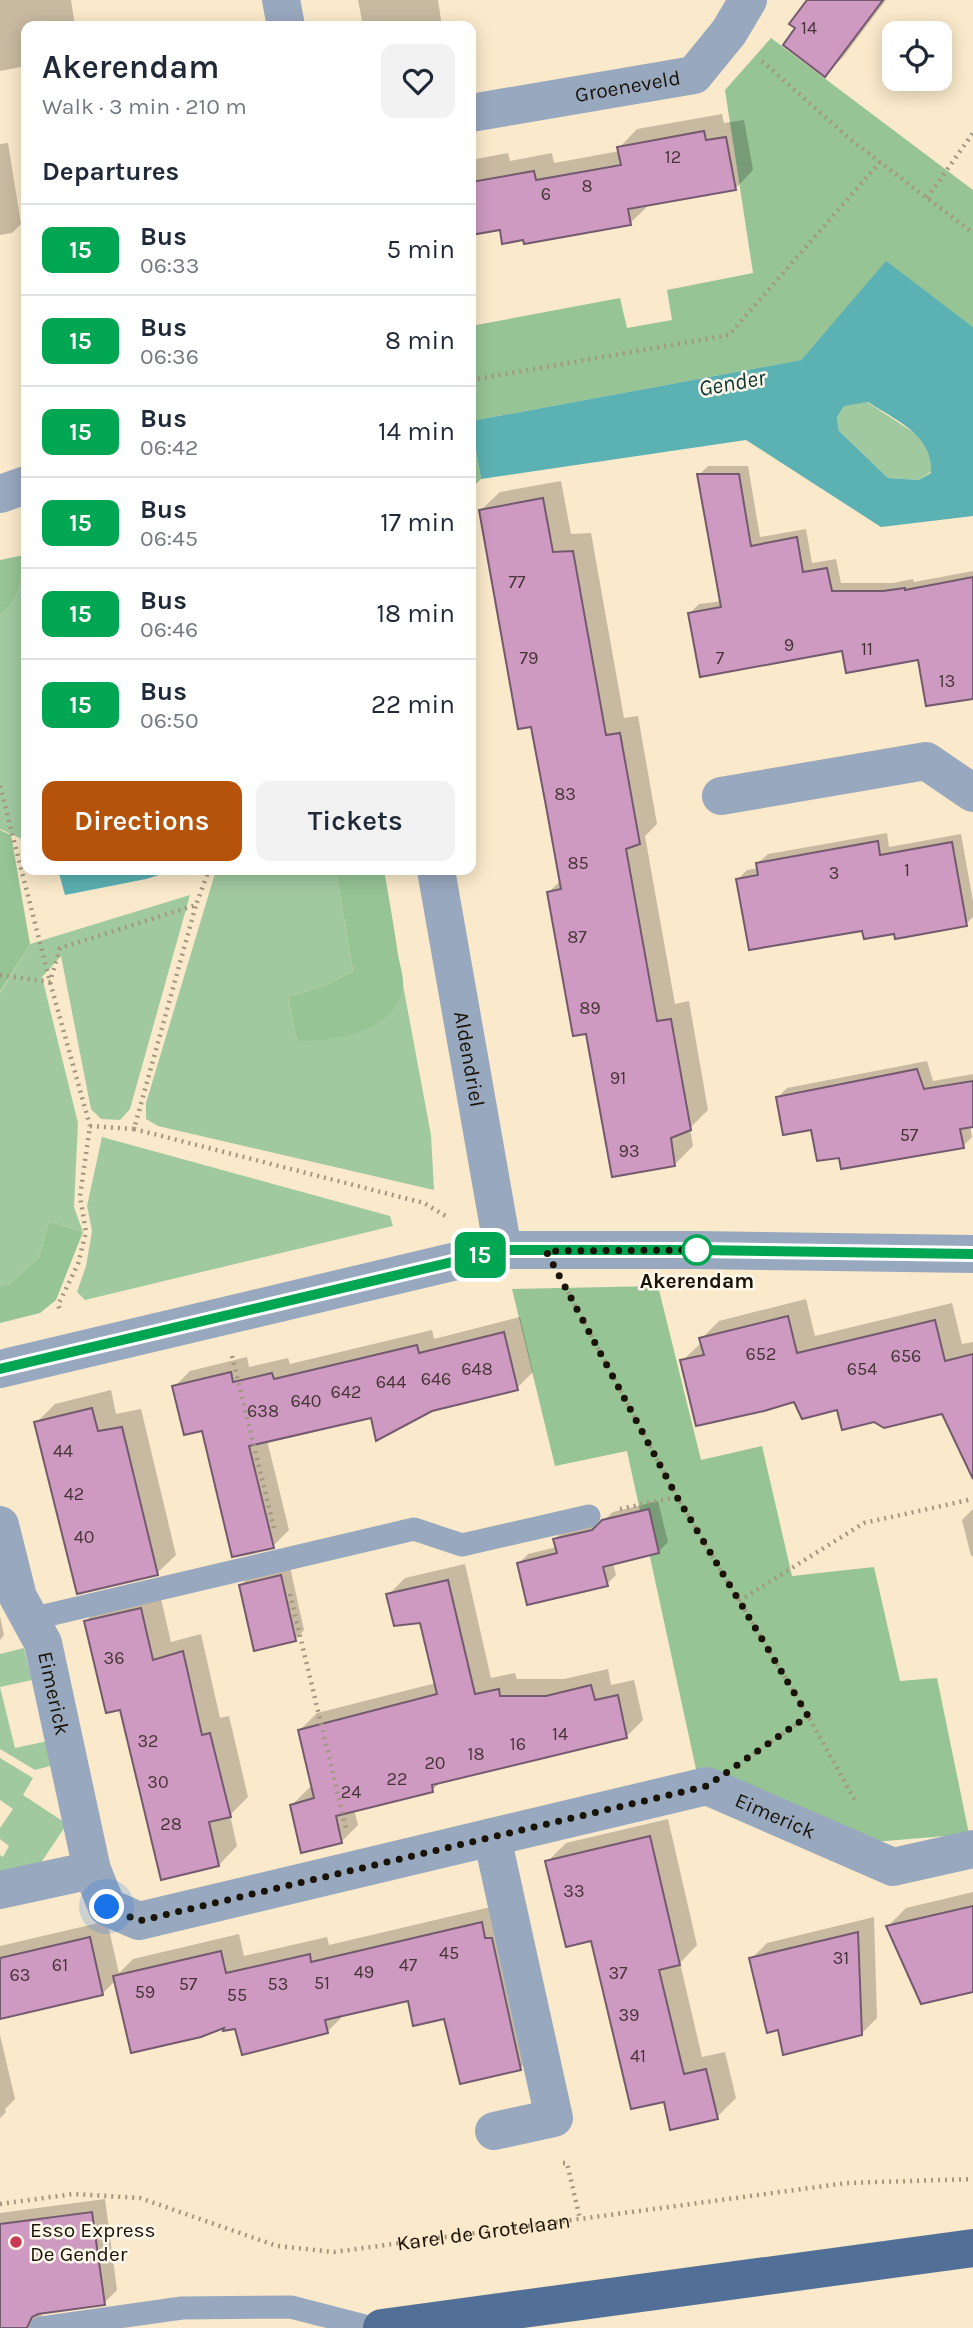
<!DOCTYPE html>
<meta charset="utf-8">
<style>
:root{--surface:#fff;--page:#f2f2f3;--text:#1f2937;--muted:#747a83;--line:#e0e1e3;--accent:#b45309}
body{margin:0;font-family:Karla,sans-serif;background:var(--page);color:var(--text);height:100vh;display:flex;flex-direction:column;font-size:26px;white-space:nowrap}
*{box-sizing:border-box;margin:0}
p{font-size:23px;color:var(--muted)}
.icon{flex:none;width:38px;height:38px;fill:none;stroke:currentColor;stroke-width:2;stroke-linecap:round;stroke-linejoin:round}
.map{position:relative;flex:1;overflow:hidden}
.details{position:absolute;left:21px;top:21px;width:455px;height:854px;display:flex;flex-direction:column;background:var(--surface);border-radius:14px;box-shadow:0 4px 18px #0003}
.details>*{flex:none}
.badge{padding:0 14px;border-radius:10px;font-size:24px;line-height:46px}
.fabs{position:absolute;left:882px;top:21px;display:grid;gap:14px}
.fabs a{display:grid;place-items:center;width:70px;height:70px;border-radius:14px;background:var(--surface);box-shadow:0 4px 18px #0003;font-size:35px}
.you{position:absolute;width:35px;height:35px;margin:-18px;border:5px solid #fff;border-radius:50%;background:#1a73e8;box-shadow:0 0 0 10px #1a73e833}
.map>.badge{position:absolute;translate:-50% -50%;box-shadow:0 0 0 4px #fff}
h2{padding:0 21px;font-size:26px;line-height:63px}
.round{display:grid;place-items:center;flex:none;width:74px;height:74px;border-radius:14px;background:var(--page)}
.headline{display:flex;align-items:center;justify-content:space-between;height:119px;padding:0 21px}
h1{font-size:33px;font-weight:600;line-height:52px}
.button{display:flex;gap:14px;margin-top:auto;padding:14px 21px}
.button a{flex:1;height:80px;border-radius:14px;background:var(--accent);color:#fff;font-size:28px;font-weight:600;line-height:80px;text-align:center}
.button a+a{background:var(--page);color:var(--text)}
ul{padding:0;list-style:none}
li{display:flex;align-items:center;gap:21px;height:91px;padding:0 21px;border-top:2px solid var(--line)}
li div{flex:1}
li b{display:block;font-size:26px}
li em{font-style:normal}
li .badge{min-width:77px;font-weight:700;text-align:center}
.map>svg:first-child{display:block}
.green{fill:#a1c9a0}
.forest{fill:#96c495}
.water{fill:#5cb1b2;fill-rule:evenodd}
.shadow{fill:#0003}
.building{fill:#cf9ac2;stroke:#745a6e;stroke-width:2}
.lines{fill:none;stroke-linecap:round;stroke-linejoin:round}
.path{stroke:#a49780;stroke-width:4.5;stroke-dasharray:2 5;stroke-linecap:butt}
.service{stroke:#98a8be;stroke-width:23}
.minor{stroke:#98a8be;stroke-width:38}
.tertiary{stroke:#98a8be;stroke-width:38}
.primary{stroke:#527097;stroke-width:38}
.line-casing{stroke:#fff;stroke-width:16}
.line{stroke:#00a651;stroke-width:10}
.walk{stroke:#191308;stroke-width:7;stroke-dasharray:0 12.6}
.stop-dot{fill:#fff;stroke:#00a651;stroke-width:3.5}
.poi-dot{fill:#ca3a55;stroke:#fff8eb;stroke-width:2.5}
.labels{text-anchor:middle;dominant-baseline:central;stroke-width:5;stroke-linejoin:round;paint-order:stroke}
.number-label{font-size:18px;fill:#463536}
.street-label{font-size:21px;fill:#191308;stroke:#fff8eb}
.stop-label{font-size:21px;font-weight:bold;fill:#191308;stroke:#fff8eb}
.poi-label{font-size:21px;fill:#191308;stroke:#fff8eb;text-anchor:start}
.water-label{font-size:23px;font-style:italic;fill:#0a3535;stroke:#fff8eb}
</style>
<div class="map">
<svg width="973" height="2328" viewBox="0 0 973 2328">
<rect width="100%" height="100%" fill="#fae9ca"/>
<g class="green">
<polygon points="867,402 919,436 932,457 931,472 919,480 888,478 839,431 837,417 844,405"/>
<path d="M26 554V841L0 829V615C22 597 21 582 24 555Z"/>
<polygon points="216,870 336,870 353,971 326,985 288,997 297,1041 396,1005 403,985 431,1135 434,1190 158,1126 146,1119 146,1103"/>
<polygon points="190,895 130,1109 120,1120 101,1119 91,1109 61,956 42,977 78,1123 74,1207 83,1232 49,1221 39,1257 11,1283 0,1286 0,993 30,944"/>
<polygon points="102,1137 390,1216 393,1226 85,1300 77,1292 86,1266 92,1231 87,1206"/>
<polygon points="24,1648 32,1680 0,1687 15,1748 48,1741 54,1765 35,1770 0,1749 0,1654"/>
<polygon points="0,1758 33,1778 23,1795 67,1824 36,1870 0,1879 0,1855 3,1857 9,1846 0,1839 0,1828 13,1809 0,1800"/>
</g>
<g class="forest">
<polygon points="771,38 973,190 973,327 886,262 801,360 471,421 481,479 471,489 471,326 620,298 627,328 672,320 667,290 753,273 725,90"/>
<path d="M24 555C21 582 22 597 0 615V560Z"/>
<polygon points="0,830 11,835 30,944 0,992"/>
<path d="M336 870H384C389 898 394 927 398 955 400 965 404 978 403 987 395 1033 335 1041 297 1041L288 997 326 985 353 971Z"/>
<polygon points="49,1221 83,1232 56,1300 40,1313 0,1323 0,1286 11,1283 39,1257"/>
<polygon points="658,1286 701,1460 762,1446 792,1576 874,1567 900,1681 937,1678 969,1834 862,1843 696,1769 627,1451 555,1466 512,1289"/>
</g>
<g class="water">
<path d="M886 261 973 327V516L881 527 746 440 481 479 471 421 801 360ZM868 402C895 420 934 435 931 473L919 480 888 478 839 431 837 417 844 406Z"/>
<polygon points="58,870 175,870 146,879 65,895"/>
</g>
<g class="shadow">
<polygon points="0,0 71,0 75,26 26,26 26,66 0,71"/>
<polygon points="358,0 438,0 442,26 363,26"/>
<polygon points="809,0 886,0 843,57 825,75 798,28"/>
<polygon points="722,114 724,123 744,120 753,170 735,189 649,205 630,223 525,238 501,228 471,234 471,160 508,153 510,161 552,153 554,163 620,151 619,148 637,129"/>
<polygon points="8,143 21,224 12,233 0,235 0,144"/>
<polygon points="708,466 748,466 760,537 806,529 812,563 836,559 841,583 893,583 913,579 914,582 973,571 973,697 919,658 844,649 690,613 699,604 722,601 699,475"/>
<polygon points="561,481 571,534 591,533 624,718 638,716 657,824 645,836 675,1004 689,1001 708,1110 690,1128 693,1146 675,1164 587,1032 549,892 561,880 533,725 481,510 500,492"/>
<polygon points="887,833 889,847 961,834 973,901 973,917 966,924 896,932 864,929 738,879 747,870 759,868 758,863 768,854"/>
<polygon points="927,1061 933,1081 973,1074 973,1125 970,1126 972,1137 963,1146 840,1156 778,1097 787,1088"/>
<polygon points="806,1299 815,1336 952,1303 962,1344 973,1342 973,1422 943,1412 874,1420 839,1408 795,1399 682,1361 702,1342 701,1339 719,1321"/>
<polygon points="520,1317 533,1372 517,1388 372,1416 267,1440 289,1530 273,1546 203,1428 174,1387 190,1371 247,1357 249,1367 288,1358 290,1364 432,1330 434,1339"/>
<polygon points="111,1390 116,1414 141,1409 176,1555 157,1573 36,1423 55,1404"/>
<polygon points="658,1501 668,1542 658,1552 613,1563 616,1575 607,1584 519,1563 528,1554 557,1547 555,1539 564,1530 603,1521 613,1512"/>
<polygon points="973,1509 973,1556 971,1556 962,1520"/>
<polygon points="465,1564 491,1678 515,1673 517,1679 564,1679 608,1669 611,1685 634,1680 643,1720 626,1737 442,1781 432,1790 354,1810 358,1825 341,1842 292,1805 309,1788 313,1787 300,1730 317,1713 436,1683 421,1621 388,1595 405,1578"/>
<polygon points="290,1567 304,1630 295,1640 241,1585 250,1576"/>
<polygon points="159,1590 171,1642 201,1634 220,1718 229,1716 248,1797 230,1815 237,1846 219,1865 122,1708 85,1622 104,1603"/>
<polygon points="0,1616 4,1635 0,1640"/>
<polygon points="668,1819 697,1945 680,1963 702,2057 725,2052 736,2098 717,2117 665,2100 592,1939 547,1862 566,1843"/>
<polygon points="973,1892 973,1991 888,1926 906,1908"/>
<polygon points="499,1905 538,2050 520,2068 445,2016 409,1999 345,2014 327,2032 237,2026 226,2025 116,1980 102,1994 0,2018 0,1946 107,1921 119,1973 133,1959 239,1934 244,1956 327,1937 329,1945"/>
<polygon points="874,1917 877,2018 861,2034 779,2028 751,1959 767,1943"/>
<polygon points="0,2035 15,2099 5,2109 6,2112 0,2118"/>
<polygon points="105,2199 117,2290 104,2303 41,2312 43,2324 53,2328 0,2328 0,2213"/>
</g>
<g class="building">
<polygon points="807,0 883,0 825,77 783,45 795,28 789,24"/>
<polygon points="704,131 706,140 726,137 736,190 628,209 631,225 524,244 523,240 502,244 500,230 471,235 471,182 534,171 536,180 621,165 617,147"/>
<polygon points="697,474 739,474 751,546 797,537 803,572 827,568 832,591 883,591 905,588 905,590 973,577 973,699 926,706 918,660 846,673 842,651 700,677 688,613 721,607"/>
<polygon points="543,498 553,552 573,551 606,735 620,733 640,844 626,849 657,1021 671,1019 691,1130 671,1138 675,1166 612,1177 586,1034 573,1036 547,892 561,889 546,806 531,727 518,729 479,510"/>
<polygon points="878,841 880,855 952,842 967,926 895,939 894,934 864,939 862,931 749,950 736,879 758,875 756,863"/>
<polygon points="917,1069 924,1089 973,1081 973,1127 960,1129 964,1148 841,1169 839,1158 817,1161 811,1130 783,1135 776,1097"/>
<polygon points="788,1316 797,1353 935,1320 945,1361 973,1354 973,1479 942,1414 884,1428 874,1422 842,1430 837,1410 802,1419 794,1402 764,1411 696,1426 680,1360 704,1355 699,1338"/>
<polygon points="504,1332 518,1390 432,1411 376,1441 371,1418 249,1446 274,1548 232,1557 202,1431 184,1435 172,1386 231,1372 233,1382 272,1373 274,1379 417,1345 419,1353"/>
<polygon points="92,1408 98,1431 122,1427 158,1575 77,1594 34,1422"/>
<polygon points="649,1509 659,1553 603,1567 608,1586 527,1605 517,1563 557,1553 553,1539 592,1530 602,1520"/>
<polygon points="281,1575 296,1641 254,1651 239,1585"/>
<polygon points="448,1580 475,1694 499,1689 500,1696 546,1696 591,1685 595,1700 618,1695 627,1738 432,1785 433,1792 336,1816 342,1843 301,1853 290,1805 314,1798 298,1730 437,1694 420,1623 394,1626 386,1594"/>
<polygon points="141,1608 153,1660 183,1651 202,1735 210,1733 231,1817 209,1822 219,1866 161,1880 120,1710 106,1713 84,1621"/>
<polygon points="650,1836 680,1965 659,1970 684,2074 706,2069 718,2119 670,2130 664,2102 631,2109 591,1941 566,1947 545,1861"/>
<polygon points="973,1906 973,1992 921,2004 886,1926"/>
<polygon points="482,1922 485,1938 492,1938 521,2070 460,2084 444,2019 413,2026 408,2001 325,2020 328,2033 242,2055 235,2029 223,2031 224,2028 201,2037 131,2053 113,1976 221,1951 226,1973 310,1954 311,1962"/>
<polygon points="858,1932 862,2035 783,2055 778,2030 767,2033 749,1958"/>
<polygon points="90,1937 103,1995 0,2019 0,1958"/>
<polygon points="92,2212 105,2305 38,2314 32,2317 27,2328 0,2328 0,2224"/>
</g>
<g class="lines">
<g class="path">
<polyline points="762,61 851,140 973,233"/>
<polyline points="927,198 973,133"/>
<polyline points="471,380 729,335 880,162"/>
<polyline points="0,786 50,982 90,1126 80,1196 86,1232 78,1264 58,1305 61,1313"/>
<polyline points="0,975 50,982 60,948 196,905 209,870"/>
<polyline points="90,1126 134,1129 196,905"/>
<polyline points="134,1129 424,1203 449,1218"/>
<polyline points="568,1292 677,1497 808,1716 856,1802"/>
<polyline points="232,1356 274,1528"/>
<polyline points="620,1509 677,1497"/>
<polyline points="290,1594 346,1828"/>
<polyline points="739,1601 864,1523 973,1499"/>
<polyline points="748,1758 808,1716"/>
<polyline points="563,2163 567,2163 580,2219"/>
<path id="s1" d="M0 2204 73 2194 140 2198 277 2246 334 2252 847 2183 973 2179"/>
</g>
<g class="service">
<polyline points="31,1619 414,1529 462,1545 589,1516"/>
<polyline points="41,2328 182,2308 291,2307 372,2328"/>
</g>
<g class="minor">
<path id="s2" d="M471 113 694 75 729 32 748 0"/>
<polyline points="0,494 26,485"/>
<polyline points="721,796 926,761 973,793"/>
<path id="s3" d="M0 1525 18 1597 43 1643 92 1870 107 1907 139 1921 707 1786 893 1867 973 1849"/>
<polyline points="492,1837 554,2118 494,2131"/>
<polyline points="0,1890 92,1870"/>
</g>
<g class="tertiary">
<polyline points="281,0 286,26"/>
<path id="s4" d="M436 870 503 1250"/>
<polyline points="0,1369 503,1250 696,1250 973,1254"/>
</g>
<polyline class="primary" points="382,2328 973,2248"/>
</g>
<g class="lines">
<defs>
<polyline id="line" points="0,1369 503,1250 696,1250 973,1254"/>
</defs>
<use href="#line" class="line-casing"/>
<use href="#line" class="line"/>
<polyline class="walk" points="107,1907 139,1921 707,1786 808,1716 677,1497 546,1251 697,1250"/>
</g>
<circle class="stop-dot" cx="697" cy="1250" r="14"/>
<circle class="poi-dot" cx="16" cy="2242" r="7"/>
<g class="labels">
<g class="number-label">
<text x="809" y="28">14</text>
<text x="673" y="157">12</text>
<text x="587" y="186">8</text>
<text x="546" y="194">6</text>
<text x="517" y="582">77</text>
<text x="789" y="645">9</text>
<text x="867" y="649">11</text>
<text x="529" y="658">79</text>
<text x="720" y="658">7</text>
<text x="947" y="681">13</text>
<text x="565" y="794">83</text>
<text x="578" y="863">85</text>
<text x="907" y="870">1</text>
<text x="834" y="873">3</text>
<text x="577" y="937">87</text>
<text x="590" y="1008">89</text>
<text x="618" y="1078">91</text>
<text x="909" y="1135">57</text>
<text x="629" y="1151">93</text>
<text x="761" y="1354">652</text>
<text x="906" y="1356">656</text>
<text x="477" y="1369">648</text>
<text x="862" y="1369">654</text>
<text x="436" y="1379">646</text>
<text x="391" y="1382">644</text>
<text x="346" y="1392">642</text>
<text x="306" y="1401">640</text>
<text x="263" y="1411">638</text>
<text x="63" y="1451">44</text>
<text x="74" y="1494">42</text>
<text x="84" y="1537">40</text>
<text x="114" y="1658">36</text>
<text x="560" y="1734">14</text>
<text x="148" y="1741">32</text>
<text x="518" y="1744">16</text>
<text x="476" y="1754">18</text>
<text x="435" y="1763">20</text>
<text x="397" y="1779">22</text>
<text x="158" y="1782">30</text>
<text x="351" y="1792">24</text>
<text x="171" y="1824">28</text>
<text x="574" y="1891">33</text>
<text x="449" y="1953">45</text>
<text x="841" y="1958">31</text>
<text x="60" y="1965">61</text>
<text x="408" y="1965">47</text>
<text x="364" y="1972">49</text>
<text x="618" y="1973">37</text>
<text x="20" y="1975">63</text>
<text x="322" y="1983">51</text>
<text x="188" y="1984">57</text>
<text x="278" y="1984">53</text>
<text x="145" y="1992">59</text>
<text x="237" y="1995">55</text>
<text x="629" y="2015">39</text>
<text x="638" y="2056">41</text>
</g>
<g class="street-label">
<text stroke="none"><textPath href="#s2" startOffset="159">Groeneveld</textPath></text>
<text stroke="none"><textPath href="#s4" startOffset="192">Aldendriel</textPath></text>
<text stroke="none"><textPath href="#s3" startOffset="178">Eimerick</textPath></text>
<text stroke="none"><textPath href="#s3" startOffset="1092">Eimerick</textPath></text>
<text stroke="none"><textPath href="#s1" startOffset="494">Karel de Grotelaan</textPath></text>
</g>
<g class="stop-label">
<text x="697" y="1281">Akerendam</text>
</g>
<g class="poi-label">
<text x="30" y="2230">Esso Express<tspan x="30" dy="24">De Gender</tspan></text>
</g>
<g class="water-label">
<text transform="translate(732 383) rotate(-10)">Gender</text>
</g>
</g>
</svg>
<div class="fabs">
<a><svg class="icon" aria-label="locate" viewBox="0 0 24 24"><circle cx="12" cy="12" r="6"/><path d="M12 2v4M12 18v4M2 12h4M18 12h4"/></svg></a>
</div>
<div class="you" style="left:107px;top:1907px"></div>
<b class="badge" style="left:480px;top:1255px;background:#00a651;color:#fff">15</b>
<section class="details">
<div class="headline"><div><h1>Akerendam</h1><p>Walk · 3 min · 210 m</p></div><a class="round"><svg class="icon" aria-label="heart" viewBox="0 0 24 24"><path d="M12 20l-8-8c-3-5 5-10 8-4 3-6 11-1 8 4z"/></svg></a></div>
<h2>Departures</h2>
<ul>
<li><span class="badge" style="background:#00a651;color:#fff">15</span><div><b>Bus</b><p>06:33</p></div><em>5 min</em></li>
<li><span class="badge" style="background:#00a651;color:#fff">15</span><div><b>Bus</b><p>06:36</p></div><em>8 min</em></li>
<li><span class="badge" style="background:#00a651;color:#fff">15</span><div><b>Bus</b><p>06:42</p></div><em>14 min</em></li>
<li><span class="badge" style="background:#00a651;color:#fff">15</span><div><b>Bus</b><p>06:45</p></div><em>17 min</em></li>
<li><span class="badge" style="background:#00a651;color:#fff">15</span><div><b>Bus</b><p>06:46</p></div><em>18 min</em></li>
<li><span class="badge" style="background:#00a651;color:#fff">15</span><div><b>Bus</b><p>06:50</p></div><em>22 min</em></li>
</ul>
<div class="button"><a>Directions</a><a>Tickets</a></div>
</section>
</div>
